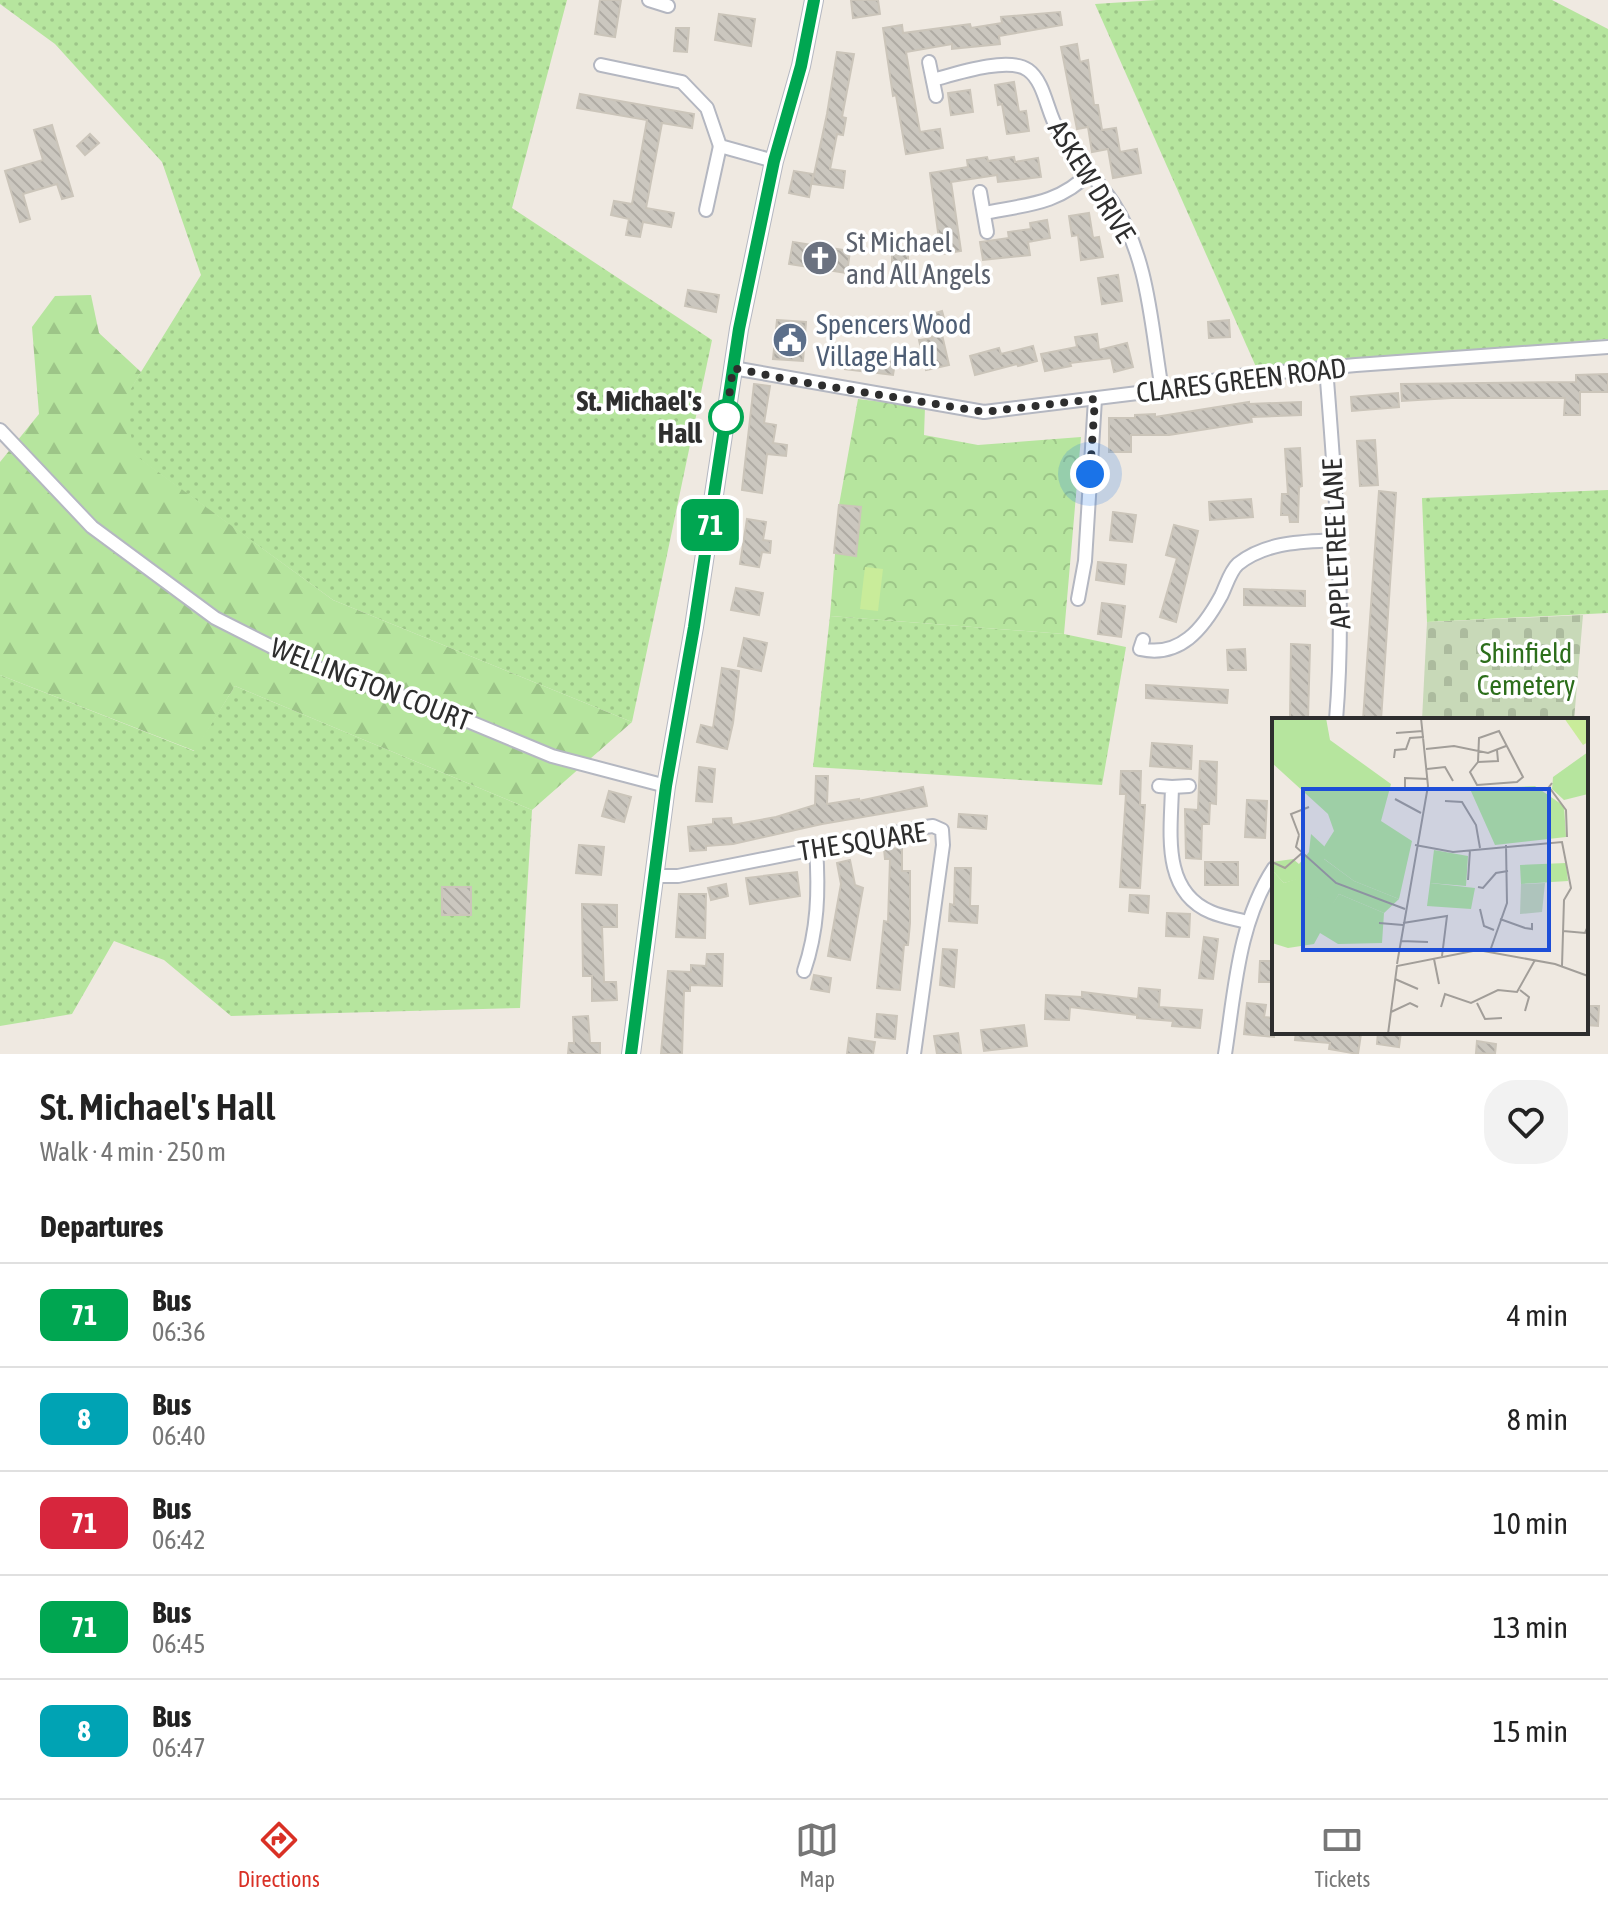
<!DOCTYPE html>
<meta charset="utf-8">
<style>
:root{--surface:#fff;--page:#f2f2f2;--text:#222;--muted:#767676;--line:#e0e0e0;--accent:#d93025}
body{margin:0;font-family:"Asap Condensed",sans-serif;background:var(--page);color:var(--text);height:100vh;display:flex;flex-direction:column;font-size:30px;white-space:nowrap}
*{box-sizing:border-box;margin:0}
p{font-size:26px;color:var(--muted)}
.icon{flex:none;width:44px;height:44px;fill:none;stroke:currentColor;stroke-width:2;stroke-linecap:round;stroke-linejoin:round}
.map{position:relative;height:1054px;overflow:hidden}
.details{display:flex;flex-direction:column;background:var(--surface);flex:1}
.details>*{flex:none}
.badge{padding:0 16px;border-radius:12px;font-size:28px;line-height:52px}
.you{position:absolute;width:40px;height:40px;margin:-20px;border:6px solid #fff;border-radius:50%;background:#1a73e8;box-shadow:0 0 0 12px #1a73e833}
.map>.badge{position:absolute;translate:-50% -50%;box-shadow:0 0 0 4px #fff}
h2{padding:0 40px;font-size:30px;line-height:72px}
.round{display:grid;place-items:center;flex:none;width:84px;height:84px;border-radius:32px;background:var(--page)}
.summary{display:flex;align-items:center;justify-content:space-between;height:136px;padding:0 40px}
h1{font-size:38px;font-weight:600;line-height:60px}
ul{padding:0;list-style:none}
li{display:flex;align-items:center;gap:24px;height:104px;padding:0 40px;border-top:2px solid var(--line)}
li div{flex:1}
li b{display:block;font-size:30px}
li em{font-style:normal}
li .badge{min-width:88px;font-weight:700;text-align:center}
.tab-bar{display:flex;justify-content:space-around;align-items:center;height:112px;border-top:2px solid var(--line);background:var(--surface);font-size:22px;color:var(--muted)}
.tab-bar a{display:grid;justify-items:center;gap:4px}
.tab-bar .active{color:var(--accent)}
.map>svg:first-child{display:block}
.grass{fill:url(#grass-dots)}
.forest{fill:url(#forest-firs)}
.cemetery{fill:url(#cemetery-stones)}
.park{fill:url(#park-crowns)}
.pitch{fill:#c9ec9a}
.building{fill:url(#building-back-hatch);stroke:#cbc5ba;stroke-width:2}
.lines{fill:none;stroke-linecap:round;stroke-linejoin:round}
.minor-casing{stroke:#b4b7c1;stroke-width:16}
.tertiary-casing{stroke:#b4b7c1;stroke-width:20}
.minor{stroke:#fff;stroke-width:12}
.tertiary{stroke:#fff;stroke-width:16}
.line-casing{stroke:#fff;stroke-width:18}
.line{stroke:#00a651;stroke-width:12}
.walk{stroke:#2e2e2e;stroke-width:8;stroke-dasharray:0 14.4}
.stop-dot{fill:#fff;stroke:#00a651;stroke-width:4}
.labels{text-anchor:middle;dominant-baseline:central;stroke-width:7;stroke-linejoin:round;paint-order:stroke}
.street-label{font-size:28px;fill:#2e2e2e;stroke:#fff}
.worship-label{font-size:28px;fill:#5b616d;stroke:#fff;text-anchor:start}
.service-label{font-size:28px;fill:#4e5e75;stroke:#fff;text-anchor:start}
.stop-label{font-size:28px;font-weight:bold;fill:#2e2e2e;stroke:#fff;text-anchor:end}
.park-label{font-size:28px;fill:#2c6e1b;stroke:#fff}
.inset-road{fill:none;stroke:#a29e99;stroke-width:2}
.view{fill:#1d4ed8;fill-opacity:0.15;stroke:#1d4ed8;stroke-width:4}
.inset-edge{fill:none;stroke:#2e2e2e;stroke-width:4}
</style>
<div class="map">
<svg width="1608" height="1054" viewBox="0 0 1608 1054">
<defs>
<pattern id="grass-dots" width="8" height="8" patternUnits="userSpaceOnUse" patternTransform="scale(2)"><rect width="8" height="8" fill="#b6e59e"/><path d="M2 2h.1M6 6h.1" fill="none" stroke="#9dc588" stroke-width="1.8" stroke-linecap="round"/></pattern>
<pattern id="forest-firs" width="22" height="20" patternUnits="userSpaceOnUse" patternTransform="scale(2)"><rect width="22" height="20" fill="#b6e59e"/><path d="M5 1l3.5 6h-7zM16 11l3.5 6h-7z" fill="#9dc588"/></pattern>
<pattern id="cemetery-stones" width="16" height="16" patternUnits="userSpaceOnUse" patternTransform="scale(2)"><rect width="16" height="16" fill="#c8d9b8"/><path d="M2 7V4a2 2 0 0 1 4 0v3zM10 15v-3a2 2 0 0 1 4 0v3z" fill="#acbb9e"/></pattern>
<pattern id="park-crowns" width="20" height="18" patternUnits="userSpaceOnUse" patternTransform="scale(2)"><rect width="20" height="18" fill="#b6e59e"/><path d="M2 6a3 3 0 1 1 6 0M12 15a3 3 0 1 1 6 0" fill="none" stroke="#9dc588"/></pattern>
<pattern id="building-back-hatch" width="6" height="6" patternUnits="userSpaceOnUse" patternTransform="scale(2)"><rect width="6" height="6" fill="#cbc7bf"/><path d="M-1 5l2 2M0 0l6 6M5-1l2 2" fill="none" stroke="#afaba4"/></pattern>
</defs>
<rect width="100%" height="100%" fill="#efe9e1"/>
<g class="grass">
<polygon points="0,0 567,0 512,208 712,340 632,722 333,600 134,455 123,401 201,275 162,162 55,44 0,4"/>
<polygon points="1157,0 1552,0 1608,29 1608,339 1257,369 1095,4"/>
<polygon points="1608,490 1608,613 1427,622 1422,498"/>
<polygon points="830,616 1064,634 1126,647 1102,785 813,767"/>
<polygon points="0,675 194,751 235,686 532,810 520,1008 231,1016 164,960 114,941 72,1014 0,1026"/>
</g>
<polygon class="forest" points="91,295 99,333 141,372 124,401 135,455 333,600 632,722 532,810 235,686 195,751 0,675 0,462 39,414 32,327 55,296"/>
<polygon class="cemetery" points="1583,615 1574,720 1422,720 1427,622"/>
<polygon class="park" points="858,399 925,407 924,435 978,445 1081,437 1064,634 830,616 839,505"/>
<polygon class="pitch" points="865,567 883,569 878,611 860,609"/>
<g class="building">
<polygon points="600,0 621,0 615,37 595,34"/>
<polygon points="851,0 878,0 880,14 853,18"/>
<polygon points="1060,12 1062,25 999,36 1000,44 952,49 952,44 906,52 920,132 940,129 943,148 906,154 896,95 893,96 883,28 902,25 903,33 970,24 971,28 1002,23 1001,17"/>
<polygon points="719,14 755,19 751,46 715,40"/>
<polygon points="676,28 689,28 687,52 674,51"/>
<polygon points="1077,44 1080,62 1088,60 1094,105 1098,105 1102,130 1116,128 1120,152 1137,149 1141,173 1113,178 1108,149 1092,152 1088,127 1077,129 1061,47"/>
<polygon points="837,52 854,54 842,117 846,118 843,135 837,134 830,169 845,171 843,188 812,184 827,114"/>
<polygon points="1014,82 1019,112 1026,111 1029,131 1007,134 1002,104 998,105 995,85"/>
<polygon points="970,90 973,112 951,115 948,93"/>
<polygon points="580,94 694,114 692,128 662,123 646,208 674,213 671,227 643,222 640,237 626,235 629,219 611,215 614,201 632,204 647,120 577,108"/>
<polygon points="52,125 73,196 62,199 57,184 23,194 30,219 20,222 5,171 43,160 34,130"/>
<polygon points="90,134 99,143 85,155 77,146"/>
<polygon points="987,157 988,161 1014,157 1015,162 1038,158 1041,177 998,182 997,175 951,182 961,251 941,254 930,173 968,167 967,160"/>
<polygon points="794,171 813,174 809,197 789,193"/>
<polygon points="1089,213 1093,238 1099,237 1103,257 1081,260 1078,235 1072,236 1069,216"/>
<polygon points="1047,220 1050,238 1028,242 1030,255 983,260 980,242 1009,238 1008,232 1031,229 1030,223"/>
<polygon points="793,242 850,251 847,273 789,264"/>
<rect x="892" y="252" width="16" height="19"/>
<polygon points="1118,275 1122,301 1102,304 1098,278"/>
<polygon points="688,290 719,295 716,312 685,306"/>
<polygon points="942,311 946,325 940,326 949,365 926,370 919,340 932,338 926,316"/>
<polygon points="777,320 806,322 803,361 773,359"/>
<polygon points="1229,320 1230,337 1209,338 1208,322"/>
<polygon points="1097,334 1099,350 1127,343 1133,367 1114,372 1111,358 1070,363 1071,366 1045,371 1041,354 1077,347 1075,337"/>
<polygon points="1033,346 1037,361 1018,366 1017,364 975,375 970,356 999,348 1001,354"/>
<polygon points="846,351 896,357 893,375 845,369"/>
<polygon points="1608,374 1608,392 1580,392 1580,415 1564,415 1565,398 1451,398 1402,401 1401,384 1576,382 1576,375"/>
<polygon points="754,384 770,386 764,423 776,425 773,443 787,445 786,456 767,454 762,493 742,490"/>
<polygon points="1398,393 1399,407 1352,411 1351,397"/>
<polygon points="1249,402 1249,404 1301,402 1301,415 1251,417 1252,422 1169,435 1131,435 1131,452 1109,452 1109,418 1135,418 1135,415 1155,414 1155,417"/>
<polygon points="1375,440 1378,485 1360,486 1357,441"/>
<polygon points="1300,448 1302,486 1299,487 1298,522 1290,522 1289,515 1281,515 1282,494 1288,494 1285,449"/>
<polygon points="1379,491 1396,493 1381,720 1363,720"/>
<polygon points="1251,499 1253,517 1210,520 1209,502"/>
<polygon points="839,505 861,507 856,556 834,553"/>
<polygon points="1113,512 1136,515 1132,542 1110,540"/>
<polygon points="747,519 766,522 763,540 771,541 770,553 762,552 759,567 740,564"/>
<polygon points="1174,525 1198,531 1176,622 1160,617 1177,558 1166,555"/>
<polygon points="1098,562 1126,565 1124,584 1096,580"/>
<polygon points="736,588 763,593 759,615 731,610"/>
<polygon points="1244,589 1305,591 1305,606 1244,605"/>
<polygon points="1102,603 1125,606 1121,637 1098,634"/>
<polygon points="744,638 767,643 761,671 738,666"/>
<polygon points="1291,644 1310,645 1308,720 1290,720"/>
<polygon points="1245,649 1246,670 1228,670 1227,650"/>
<polygon points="722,668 739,671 733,723 727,749 697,742 701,725 713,728"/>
<polygon points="1146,685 1228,690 1227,703 1146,698"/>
<polygon points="1152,743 1192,746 1191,769 1150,766"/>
<polygon points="1200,761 1217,762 1216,804 1210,803 1209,824 1202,824 1201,859 1186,858 1185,809 1198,810"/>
<polygon points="699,767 715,769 712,802 696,801"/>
<polygon points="1121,771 1141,771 1140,805 1145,805 1140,888 1120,887 1126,794 1120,794"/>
<polygon points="816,776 828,776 827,804 859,799 859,801 923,787 927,806 822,824 733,844 706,846 706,850 690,851 688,827 713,824 713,819 731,818 732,825 776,817 815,805"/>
<polygon points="609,791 631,797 624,822 602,816"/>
<polygon points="1247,800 1267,801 1265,838 1245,837"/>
<polygon points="959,814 987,816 986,829 958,827"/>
<polygon points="579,845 604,847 601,875 576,873"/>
<polygon points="902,848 902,871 910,871 910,923 908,945 904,945 900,990 877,988 884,921 888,922 890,859 885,859 884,849"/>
<polygon points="850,860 855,885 863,888 850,960 828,956 841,884 837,863"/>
<rect x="1205" y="862" width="33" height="23"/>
<polygon points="955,868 971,868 970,906 978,906 977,923 949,921 950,904 954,905"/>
<polygon points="797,872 800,896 750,904 746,878"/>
<polygon points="726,884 728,896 711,900 708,888"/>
<rect x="442" y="887" width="29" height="28"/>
<polygon points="679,894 706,894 705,938 676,937"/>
<polygon points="1130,895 1149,896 1148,913 1129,911"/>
<polygon points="582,904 617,905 617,927 602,927 604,982 616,982 617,1000 592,1001 592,976 583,976"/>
<polygon points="1167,913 1190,914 1189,937 1166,936"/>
<polygon points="1204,937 1218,939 1213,979 1199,978"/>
<polygon points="943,949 957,950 954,987 940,985"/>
<polygon points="707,954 723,954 722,986 690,985 690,991 684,991 682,1054 661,1054 668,971 691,972 691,965 706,966"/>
<polygon points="1260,961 1274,961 1274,982 1259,982"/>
<polygon points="814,975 831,978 829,992 811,989"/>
<polygon points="1139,988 1160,990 1159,1007 1202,1010 1200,1028 1172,1026 1173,1021 1137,1018 1137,1015 1070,1007 1069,1020 1045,1019 1046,995 1082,997 1082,992 1138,999"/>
<polygon points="1247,1003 1266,1005 1264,1017 1274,1018 1274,1037 1244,1034"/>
<polygon points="1586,1006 1599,1006 1598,1026 1586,1025"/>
<polygon points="877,1014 897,1016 895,1039 875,1037"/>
<polygon points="588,1016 590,1043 600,1043 600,1054 568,1054 569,1043 574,1043 573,1017"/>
<polygon points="1024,1025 1027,1046 984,1051 981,1030"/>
<polygon points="1296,1032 1361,1034 1358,1054 1329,1049 1330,1043 1295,1040"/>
<polygon points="1378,1032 1401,1032 1399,1047 1377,1044"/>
<polygon points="958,1033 961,1054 937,1054 934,1036"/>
<polygon points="849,1038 875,1042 873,1054 847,1054"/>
<polygon points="1477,1041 1496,1044 1495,1054 1476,1053"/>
</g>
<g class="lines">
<defs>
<g id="minor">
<polyline points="649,0 668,6"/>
<polyline points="929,62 936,96"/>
<polyline points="601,65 682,82 707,108 720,146 774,161"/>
<path d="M933 80C955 74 1008 56 1028 70 1045 82 1047 113 1058 130 1073 157 1096 177 1113 203 1149 258 1151 326 1162 390"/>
<polyline points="980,192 987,232"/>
<polyline points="706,210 720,146"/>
<path d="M984 213C1025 205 1060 204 1090 172"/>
<path d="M1326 367C1335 485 1346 602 1336 720"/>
<polyline points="733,368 984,412 1162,390 1239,376 1356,365 1608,347"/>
<polyline points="0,430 92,527 215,618 306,664 434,707 552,756 666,786"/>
<polyline points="1078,599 1085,561 1095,399"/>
<path d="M1143 640 1140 649C1180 658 1203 629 1221 596 1226 586 1230 571 1238 564 1267 541 1304 542 1339 540"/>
<path d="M1159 786 1172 787C1171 832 1161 891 1211 912 1223 917 1236 919 1247 922"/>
<polyline points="1172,787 1189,786"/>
<polyline points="655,876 678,876 925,827 933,826 942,830 943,845 914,1054"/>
<path d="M804 971C818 930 819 891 816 848"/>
<path d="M1225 1054C1235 990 1238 923 1274 868"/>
</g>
<polyline id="tertiary" points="631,1054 666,786 694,627 739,329 774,161 801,66 814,0"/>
</defs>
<use href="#minor" class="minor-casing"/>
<use href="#tertiary" class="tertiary-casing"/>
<use href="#minor" class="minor"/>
<use href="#tertiary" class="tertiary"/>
</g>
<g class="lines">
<defs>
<polyline id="line" points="631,1054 666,786 694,627 739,329 774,161 801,66 814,0"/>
</defs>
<use href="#line" class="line-casing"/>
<use href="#line" class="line"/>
<polyline class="walk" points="726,417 725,426 733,368 795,381 984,412 1095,399 1090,474"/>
</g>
<defs>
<symbol id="church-disc" viewBox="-11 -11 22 22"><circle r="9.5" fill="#6b7280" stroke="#fff"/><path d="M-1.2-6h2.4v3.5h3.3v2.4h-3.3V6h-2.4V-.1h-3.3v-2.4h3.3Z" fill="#fff"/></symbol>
<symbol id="civic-disc" viewBox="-11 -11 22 22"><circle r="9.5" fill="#5c6f8a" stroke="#fff"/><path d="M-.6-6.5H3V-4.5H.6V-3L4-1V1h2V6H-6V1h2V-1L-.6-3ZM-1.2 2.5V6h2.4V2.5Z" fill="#fff"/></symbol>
</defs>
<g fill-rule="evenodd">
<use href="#church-disc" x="800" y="238" width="40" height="40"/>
<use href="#civic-disc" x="770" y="320" width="40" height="40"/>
</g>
<circle class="stop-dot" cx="726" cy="417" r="16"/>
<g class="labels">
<g class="street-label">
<text transform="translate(1092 181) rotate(58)">ASKEW DRIVE</text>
<text transform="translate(1241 380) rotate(-7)">CLARES GREEN ROAD</text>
<text transform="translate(1336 544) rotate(-93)">APPLETREE LANE</text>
<text transform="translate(371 684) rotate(21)">WELLINGTON COURT</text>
<text transform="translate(862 841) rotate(-9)">THE SQUARE</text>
</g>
<g class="worship-label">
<text x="846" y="242">St Michael<tspan x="846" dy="32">and All Angels</tspan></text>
</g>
<g class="service-label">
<text x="816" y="324">Spencers Wood<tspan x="816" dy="32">Village Hall</tspan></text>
</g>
<g class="stop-label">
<text x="702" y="401">St. Michael's<tspan x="702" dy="32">Hall</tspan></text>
</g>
<g class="park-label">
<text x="1526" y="653">Shinfield<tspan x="1526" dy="32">Cemetery</tspan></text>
</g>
</g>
<g transform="translate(1272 718)">
<rect width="316" height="316" fill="#efe9e1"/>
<path d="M0 0H54L58 22 119 66 109 103 140 123 127 181 82 163 51 140 50 132 62 113 56 96 0 45ZM316 34V76L292 82 280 71 281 59ZM263 68 292 88 294 119 223 127 198 71ZM294 145 296 163 249 166 248 147ZM0 152 12 165 30 159 61 185 67 176 112 195 110 225 66 226 48 215 42 226 16 230 0 225ZM158 165 203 170 199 191 155 188Z" fill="#b6e59e"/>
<path d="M39 116 52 128V141L82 163 127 181 112 195 67 176 61 186 29 173 30 160 12 165 0 152V144L21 141 27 146 37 134Z" fill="#b6e59e"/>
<path d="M273 165 270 194 248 196 249 166Z" fill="#c8d9b8"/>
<path d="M162 132 196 138 194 168 158 165Z" fill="#b6e59e"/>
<path d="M292 0H316V24L311 27Z" fill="#c9ec9a"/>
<path class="inset-road" d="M227 13 251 59 245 64 205 67 198 54 206 44 207 20ZM124 15 151 13M154 31 182 28 216 35 234 28M122 40 123 32 134 31 138 20 152 19M206 44 226 43 225 32M155 51 173 49 181 63M280 65 277 69 294 92 295 119M133 72V60L156 61M123 81 149 95M173 83 190 84 204 107 208 130M27 117 24 129 64 165 133 191M27 117 19 96 37 89M143 127 181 134 290 124 299 170 292 182 290 248M0 144 13 150 30 135M196 162 198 132M206 169 211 170 224 155 236 153M208 191 212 208 222 212M228 201 253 210 260 211V205M107 205 131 207M131 205 175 198 170 238M291 213 313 215 316 208M129 223 156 224M218 233 235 185 234 127M162 241 167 266M125 246 156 68 149 0M123 261 146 271M248 272 257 279 253 293M205 285 213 301 230 300M169 289 173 276 199 285 226 272 245 274 263 242M119 294 138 285 146 289M116 316 125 248 206 232 283 246 316 258"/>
<path class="view" d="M31 71H277V232H31Z"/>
<rect width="316" height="316" class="inset-edge"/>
</g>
</svg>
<div class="you" style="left:1090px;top:474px"></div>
<b class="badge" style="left:710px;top:525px;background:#00a651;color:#fff">71</b>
</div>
<section class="details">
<div class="summary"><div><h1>St. Michael's Hall</h1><p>Walk · 4 min · 250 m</p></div><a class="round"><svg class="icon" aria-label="heart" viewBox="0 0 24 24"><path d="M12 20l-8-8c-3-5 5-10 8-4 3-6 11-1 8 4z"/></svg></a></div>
<h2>Departures</h2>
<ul>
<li><span class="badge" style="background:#00a651;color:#fff">71</span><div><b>Bus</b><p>06:36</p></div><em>4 min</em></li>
<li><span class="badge" style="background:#00a3b4;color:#fff">8</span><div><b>Bus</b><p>06:40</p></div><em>8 min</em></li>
<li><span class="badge" style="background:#d7263d;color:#fff">71</span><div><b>Bus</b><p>06:42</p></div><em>10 min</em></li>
<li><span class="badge" style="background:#00a651;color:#fff">71</span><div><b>Bus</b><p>06:45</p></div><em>13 min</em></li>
<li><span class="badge" style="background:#00a3b4;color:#fff">8</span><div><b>Bus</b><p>06:47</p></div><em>15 min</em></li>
</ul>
</section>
<nav class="tab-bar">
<a class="active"><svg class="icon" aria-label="directions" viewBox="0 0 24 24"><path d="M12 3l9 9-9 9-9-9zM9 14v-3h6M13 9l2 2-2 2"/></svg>Directions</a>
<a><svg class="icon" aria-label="map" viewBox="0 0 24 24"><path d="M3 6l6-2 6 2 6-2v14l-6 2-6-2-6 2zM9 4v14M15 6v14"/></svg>Map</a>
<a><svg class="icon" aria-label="tickets" viewBox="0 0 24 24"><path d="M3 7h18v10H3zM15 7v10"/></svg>Tickets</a>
</nav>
